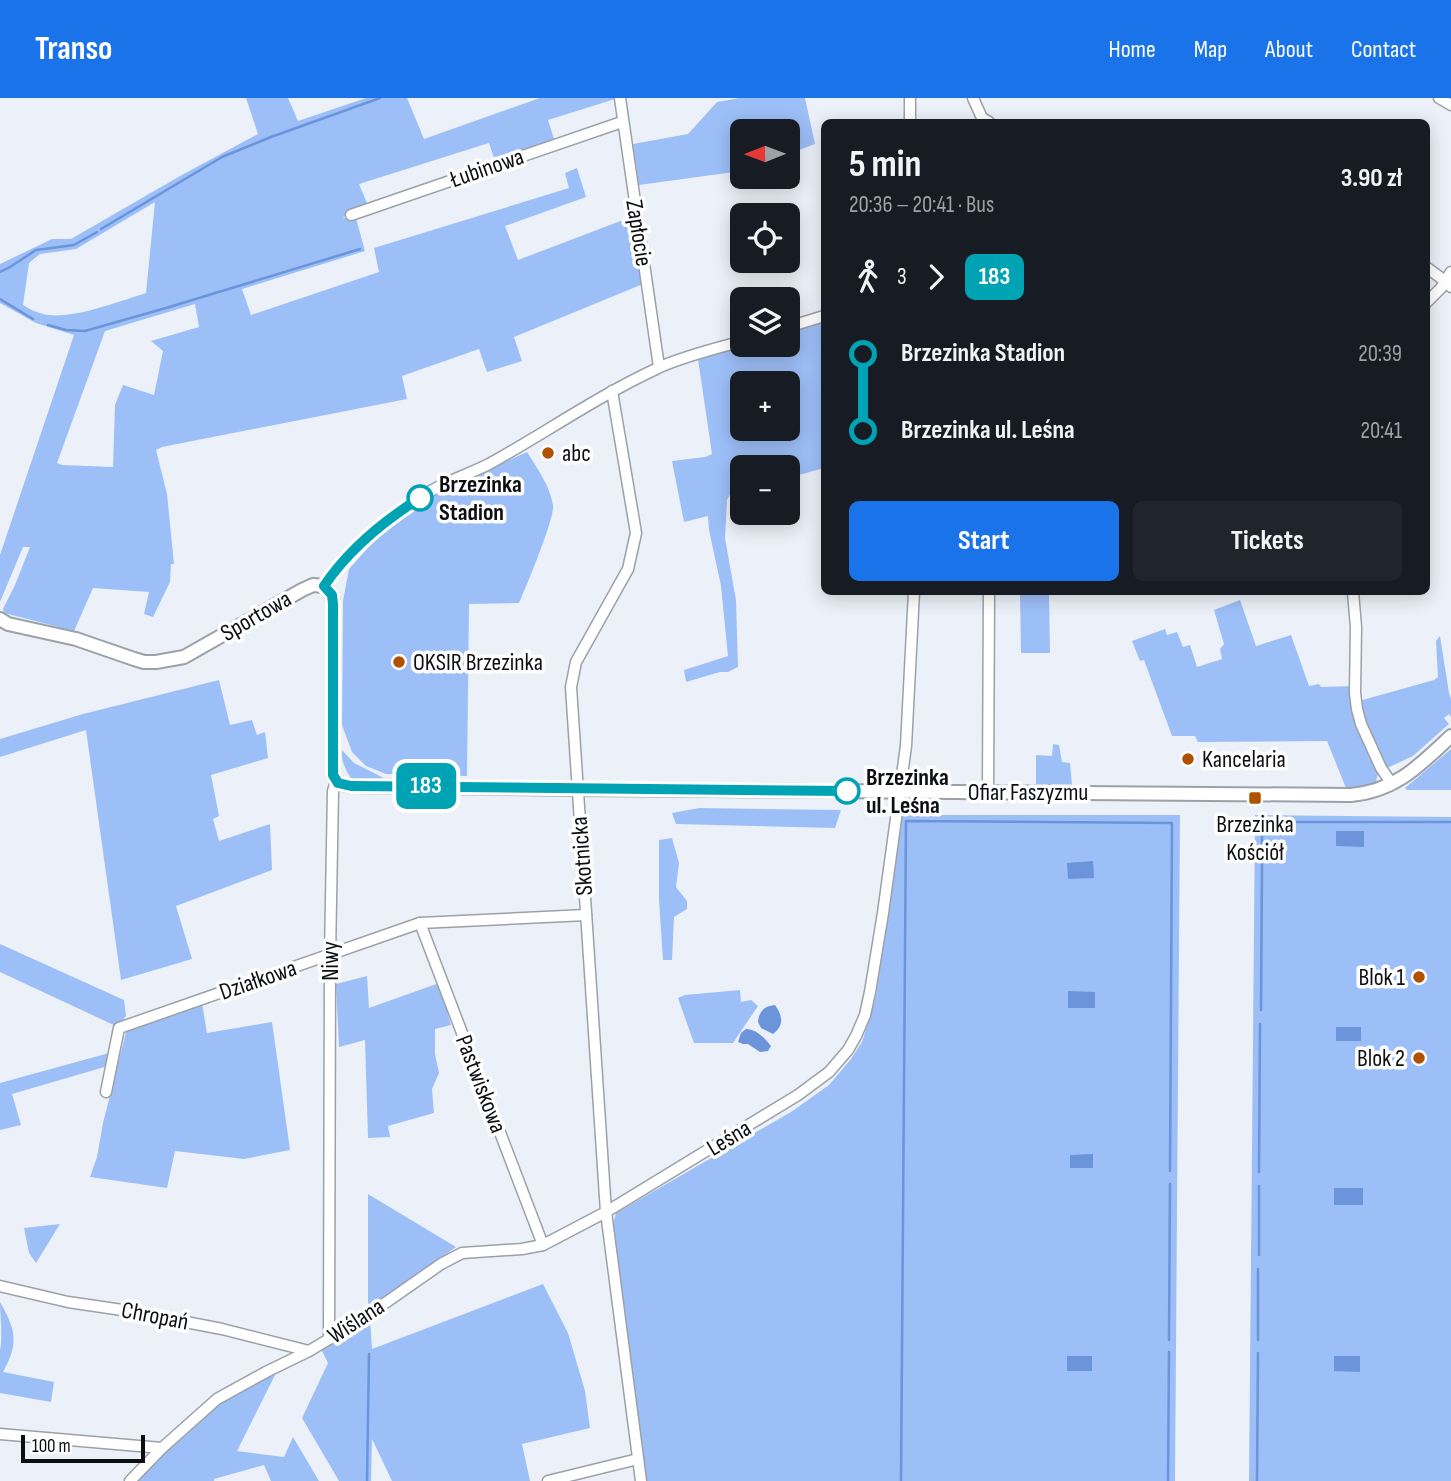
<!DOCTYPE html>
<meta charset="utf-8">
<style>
:root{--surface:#171b24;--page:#20242c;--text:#f1f3f6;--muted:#9ea1a6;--accent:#1a73e8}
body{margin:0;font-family:"Sofia Sans Condensed",sans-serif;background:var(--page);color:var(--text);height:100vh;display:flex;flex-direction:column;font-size:26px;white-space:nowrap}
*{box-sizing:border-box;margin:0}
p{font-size:23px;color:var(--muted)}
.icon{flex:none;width:38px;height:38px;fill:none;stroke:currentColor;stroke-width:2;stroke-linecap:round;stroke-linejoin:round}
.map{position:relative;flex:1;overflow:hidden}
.sheet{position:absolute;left:821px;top:21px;width:609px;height:476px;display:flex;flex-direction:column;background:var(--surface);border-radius:10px;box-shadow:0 4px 18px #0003}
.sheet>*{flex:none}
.badge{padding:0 14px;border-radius:10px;font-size:24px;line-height:46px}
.needle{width:46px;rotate:269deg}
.buttons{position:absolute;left:730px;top:21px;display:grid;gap:14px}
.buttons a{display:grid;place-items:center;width:70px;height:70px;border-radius:10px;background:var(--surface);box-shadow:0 4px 18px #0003;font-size:35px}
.scale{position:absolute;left:21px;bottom:18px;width:124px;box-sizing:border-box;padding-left:7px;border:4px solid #0d0e11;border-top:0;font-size:19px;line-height:24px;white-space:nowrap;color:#0d0e11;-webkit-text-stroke:5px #fefefe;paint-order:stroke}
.map>.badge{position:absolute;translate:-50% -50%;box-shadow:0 0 0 4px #fff}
.legs{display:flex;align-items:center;gap:10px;height:77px;padding:0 28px;font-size:23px}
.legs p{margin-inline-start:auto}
.headline{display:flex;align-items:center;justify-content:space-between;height:119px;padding:0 28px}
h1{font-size:38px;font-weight:700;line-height:52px}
.button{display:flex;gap:14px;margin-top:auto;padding:14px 28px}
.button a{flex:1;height:80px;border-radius:10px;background:var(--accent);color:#fff;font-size:28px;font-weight:700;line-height:80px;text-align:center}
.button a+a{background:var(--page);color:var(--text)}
ul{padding:0 28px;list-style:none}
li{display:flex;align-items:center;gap:24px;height:77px;font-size:26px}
li i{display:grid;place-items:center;width:10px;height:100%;margin:0 9px;background:currentColor}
li i::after{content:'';width:18px;height:18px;margin:-9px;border:5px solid;border-radius:50%;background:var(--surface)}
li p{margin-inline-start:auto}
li:first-child i{background:linear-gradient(#0000 50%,currentColor 0)}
li:last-child i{background:linear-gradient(currentColor 50%,#0000 0)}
header{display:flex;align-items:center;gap:42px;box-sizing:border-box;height:98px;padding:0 35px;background:var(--accent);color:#fff}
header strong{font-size:33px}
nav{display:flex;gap:38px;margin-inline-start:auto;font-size:24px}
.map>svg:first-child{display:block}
.green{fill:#9dbff8;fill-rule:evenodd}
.water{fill:#6b94da}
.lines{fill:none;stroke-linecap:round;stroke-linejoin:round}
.stream{stroke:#6b94da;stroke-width:2.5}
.minor-casing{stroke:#9ca1a8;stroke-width:13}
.tertiary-casing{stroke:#9ca1a8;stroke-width:16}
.minor{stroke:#fff;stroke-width:10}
.tertiary{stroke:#fff;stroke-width:12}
.line-1-casing{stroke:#fff;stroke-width:16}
.line-1{stroke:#00a3b4;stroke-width:10}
.poi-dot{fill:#b05100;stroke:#fefefe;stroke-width:2.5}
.stop-1-dot{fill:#fff;stroke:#00a3b4;stroke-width:3.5}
.labels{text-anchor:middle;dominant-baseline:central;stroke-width:7;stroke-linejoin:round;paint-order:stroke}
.street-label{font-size:24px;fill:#0d0e11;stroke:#fefefe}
.poi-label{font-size:24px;fill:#0d0e11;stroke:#fefefe;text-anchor:start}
.stop-label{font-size:24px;font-weight:bold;fill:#0d0e11;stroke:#fefefe;text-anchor:start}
</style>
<header>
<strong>Transo</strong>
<nav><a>Home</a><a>Map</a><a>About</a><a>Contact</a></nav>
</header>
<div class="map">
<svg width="1451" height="1383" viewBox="0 0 1451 1383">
<rect width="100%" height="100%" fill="#ecf1f9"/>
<g class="green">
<path d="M246 0H288L298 23 366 0H407L424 41 540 0H615V1L548 22 555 44 495 63 489 45 359 86 367 105 353 110 343 120H356L365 153 242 191 251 217 379 174 374 150 569 90 565 75 577 70 586 99 505 128 518 162 631 119 643 186 514 239 522 263 487 274 479 251 402 278 407 301 162 349 156 352 167 396 174 466H171L170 484 153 519 144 516 149 494 93 490 74 533 4 515 3 511 15 487 30 449H23L0 504V457L74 237 36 225 0 205V166L52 141H71L180 78 258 36ZM155 104 146 195C120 203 69 223 43 216 35 214 29 211 23 207L29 165 40 156 76 151ZM195 206 199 229 151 243 163 253 154 297 123 287 115 307 113 369 62 367 57 365 105 233Z"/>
<polygon points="740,0 805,0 815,46 788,56 788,33 742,33 742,71 734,74 639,87 633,46 688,36 717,4"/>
<path d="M824 224V370L788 380V369H742V392L731 395 727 402 725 440 736 502 738 569 728 574H720L686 584 684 572 728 558 721 488 709 432 708 418 684 424 672 363 705 359 712 356 698 261 746 247H788V234ZM742 285H788V331H742Z"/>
<path d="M527 354C537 370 550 388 553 407 555 420 526 489 519 505L469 506 467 678 386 676 366 668 352 654 342 627 343 503 349 471 390 425 440 393Z"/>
<polygon points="1020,494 1049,494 1050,555 1021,555"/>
<polygon points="1240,502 1256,548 1291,537 1309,588 1319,586 1321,589 1352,588 1379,672 1376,684 1364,689 1346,690 1327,643 1198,644 1195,638 1172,638 1144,562 1140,563 1132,543 1165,531 1167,537 1177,534 1183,549 1190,547 1197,569 1222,561 1220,551 1224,546 1214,512"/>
<polygon points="1440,538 1449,595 1451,601 1451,619 1449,616 1444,620 1449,626 1413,658 1387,670 1366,625 1359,603 1434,582 1438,579 1436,543"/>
<polygon points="219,582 230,627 252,622 257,637 265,634 268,660 211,677 219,718 213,721 219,743 270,726 272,772 176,808 192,861 121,882 86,632 0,659 0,641 83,616"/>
<polygon points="1053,646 1059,647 1062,664 1070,665 1072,687 1036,687 1036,657 1052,658"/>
<polygon points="1451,651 1451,692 1407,692 1405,690"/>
<path d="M342 652 354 665 384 680 359 682 351 680C345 671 341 663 342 652Z"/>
<polygon points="699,710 841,712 835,730 676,726 672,715"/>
<polygon points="900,717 1180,717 1175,1383 646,1383 613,1126 616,1115 791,1014 829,987 851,961 862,944 876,898"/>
<polygon points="1255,717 1451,719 1451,1383 1249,1383"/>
<polygon points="672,740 679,765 676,789 687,803 687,811 674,819 672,862 663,862 659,802 659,742"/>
<polygon points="0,846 124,902 126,918 118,929 0,874"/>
<polygon points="367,878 369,910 439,885 451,927 435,931 435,956 439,975 432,991 434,1015 388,1028 390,1039 368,1040 365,942 339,949 336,886"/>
<polygon points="740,892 741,904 751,902 758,908 733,945 694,945 678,900 685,897"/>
<polygon points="202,905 207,935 272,924 290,1052 244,1061 175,1053 167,1090 90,1079 97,1059 103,1025 126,934 133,929"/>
<polygon points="109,955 108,968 12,996 21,1027 0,1032 0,985"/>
<polygon points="368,1096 456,1149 368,1211"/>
<polygon points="60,1126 36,1165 29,1155 24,1130"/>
<polygon points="543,1186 568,1235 585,1293 590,1330 522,1346 530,1383 392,1383 372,1341 371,1383 339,1383 302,1320 328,1265 321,1251 370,1220 372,1251"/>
<path d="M0 1204C16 1232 19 1245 3 1274L54 1284 51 1304 0 1295V1252C3 1243 0 1215 0 1204Z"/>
<polygon points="277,1273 237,1353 284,1359 293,1339 319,1383 271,1383 264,1367 214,1381 214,1383 135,1383 167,1351 220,1305"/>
</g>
<g class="water">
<polygon points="1336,733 1364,733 1364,749 1336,748"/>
<polygon points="1093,763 1094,780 1068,781 1067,765"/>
<polygon points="1068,893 1095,894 1095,910 1068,910"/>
<path d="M775 907C782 917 785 927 773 936L761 930 758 924C759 913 764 908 775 907Z"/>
<rect x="1336" y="929" width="25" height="14"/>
<path d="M746 931C756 931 765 940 771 948L768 953 760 954 748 946H743L738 944 741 935Z"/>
<polygon points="1093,1056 1093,1070 1070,1070 1070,1057"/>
<rect x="1334" y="1090" width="29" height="17"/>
<rect x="1067" y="1258" width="25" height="15"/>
<polygon points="1334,1258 1360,1258 1360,1274 1334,1273"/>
</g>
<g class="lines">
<g class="stream">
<polyline points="101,131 222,59 271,39 380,0"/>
<polyline points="0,174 10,169 36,152 74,147 97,134"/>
<polyline points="0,201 33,221"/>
<polyline points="48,227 66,232 85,233 166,210 360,151"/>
<polyline points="1262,750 1262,724 1451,724"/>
<polyline points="1261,912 1262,763"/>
<polyline points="1259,1074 1260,926"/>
<polyline points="1259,1157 1259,1088"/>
<polyline points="1169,1242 1170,1086"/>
<polyline points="1258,1242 1258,1171"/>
<polyline points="367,1383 369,1256"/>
<polyline points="901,1383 906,723 1172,725 1170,1073"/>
<polyline points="1168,1383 1169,1254"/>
<polyline points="1257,1383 1258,1255"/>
</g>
<defs>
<g id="minor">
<polyline points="620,0 659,269"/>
<polyline points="973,0 982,20 989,24"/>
<polyline points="1439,0 1451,7"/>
<polyline points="910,24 910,0"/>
<polyline points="351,117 622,24"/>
<polyline points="1426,169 1445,183 1451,189"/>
<polyline points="1426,205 1441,190 1451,174"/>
<polyline points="788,229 824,218"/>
<path d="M324 488C353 446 394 411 440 388 456 380 473 374 489 366 545 335 598 298 656 271 680 259 715 251 742 243"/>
<polyline points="1353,494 1356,529 1355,595 1357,611 1361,626 1381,670 1392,686"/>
<polyline points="988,693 989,494"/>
<polyline points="420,825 543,1147"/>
<polyline points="106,994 119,930 420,825 586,817"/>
<polyline points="0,1188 68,1204 129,1213 222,1231 309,1253"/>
<polyline points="329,1241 330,857 333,693 336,683"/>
<polyline points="0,1336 162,1350"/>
<polyline points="130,1383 162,1350 217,1301 266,1274 309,1253 361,1222 441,1166 462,1155 522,1151 543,1147 606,1114 571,589 576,564 628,471 636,435 612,293"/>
<polyline points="548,1383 638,1361"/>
<polyline points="641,1383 606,1114 798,997 829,974 848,952 856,938 865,917 870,894 883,815 906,648 914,494"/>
</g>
<path id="tertiary" d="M0 521 8 526 76 541 134 561 144 564H156L184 559 302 492 313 487 324 488 332 497 333 506V677L338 685 351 688 577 691 1351 697C1396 693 1420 667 1451 638"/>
</defs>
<use href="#minor" class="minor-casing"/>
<use href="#tertiary" class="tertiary-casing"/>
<use href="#minor" class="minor"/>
<use href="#tertiary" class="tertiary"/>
</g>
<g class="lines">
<defs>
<path id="line-1" d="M420 400C382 424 349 451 324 488L332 497 333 506V677L338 685 351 688 847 693"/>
</defs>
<use href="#line-1" class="line-1-casing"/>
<use href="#line-1" class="line-1"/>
</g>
<g class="poi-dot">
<circle cx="548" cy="355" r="7"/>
<circle cx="399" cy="564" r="7"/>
<circle cx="1188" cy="661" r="7"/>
<rect x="1248" y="693" width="14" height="14" rx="3.5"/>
<circle cx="1419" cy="879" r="7"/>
<circle cx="1419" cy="960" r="7"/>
</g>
<g class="stop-1-dot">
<circle cx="420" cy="400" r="12"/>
<circle cx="847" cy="693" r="12"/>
</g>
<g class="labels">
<g class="street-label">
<text transform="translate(487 70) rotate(-19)">Łubinowa</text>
<text transform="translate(639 135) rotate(81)">Zapłocie</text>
<text transform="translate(256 518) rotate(-30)">Sportowa</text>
<text x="1028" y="694">Ofiar Faszyzmu</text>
<text transform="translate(582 758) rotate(-94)">Skotnicka</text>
<text transform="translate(330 863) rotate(-90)">Niwy</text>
<text transform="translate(258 882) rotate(-19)">Działkowa</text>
<text transform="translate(481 986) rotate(69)">Pastwiskowa</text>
<text transform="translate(729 1040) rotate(-31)">Leśna</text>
<text transform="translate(155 1218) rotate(11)">Chropań</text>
<text transform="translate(356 1223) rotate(-33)">Wiślana</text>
</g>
<g class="poi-label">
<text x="562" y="355">abc</text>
<text x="413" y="564">OKSIR Brzezinka</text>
<text x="1202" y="661">Kancelaria</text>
<text x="1255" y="726" text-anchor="middle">Brzezinka<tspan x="1255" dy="28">Kościół</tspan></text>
<text x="1405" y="879" text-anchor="end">Blok 1</text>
<text x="1405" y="960" text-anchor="end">Blok 2</text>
</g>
<g class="stop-label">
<text x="439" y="386">Brzezinka<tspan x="439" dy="28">Stadion</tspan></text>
<text x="866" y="679">Brzezinka<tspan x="866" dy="28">ul. Leśna</tspan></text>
</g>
</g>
</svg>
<div class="buttons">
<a><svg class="needle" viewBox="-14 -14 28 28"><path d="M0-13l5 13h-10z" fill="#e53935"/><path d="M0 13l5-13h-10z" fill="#9ea1a6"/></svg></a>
<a><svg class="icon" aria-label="locate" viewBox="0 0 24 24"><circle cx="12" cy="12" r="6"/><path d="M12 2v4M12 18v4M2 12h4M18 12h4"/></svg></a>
<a><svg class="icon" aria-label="layers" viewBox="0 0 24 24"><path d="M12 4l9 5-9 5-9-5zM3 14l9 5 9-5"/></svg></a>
<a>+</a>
<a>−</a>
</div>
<div class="scale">100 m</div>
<b class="badge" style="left:426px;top:688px;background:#00a3b4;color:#fff">183</b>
<section class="sheet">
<div class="headline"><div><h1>5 min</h1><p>20:36 – 20:41 · Bus</p></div><b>3.90 zł</b></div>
<div class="legs"><svg class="icon" aria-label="walk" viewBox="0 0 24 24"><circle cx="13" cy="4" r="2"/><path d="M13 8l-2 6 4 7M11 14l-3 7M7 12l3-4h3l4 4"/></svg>3<svg class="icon" aria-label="forward" viewBox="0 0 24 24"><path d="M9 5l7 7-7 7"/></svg><b class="badge" style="background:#00a3b4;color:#fff">183</b></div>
<ul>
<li><i style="color:#00a3b4"></i><b>Brzezinka Stadion</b><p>20:39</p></li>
<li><i style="color:#00a3b4"></i><b>Brzezinka ul. Leśna</b><p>20:41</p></li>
</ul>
<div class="button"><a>Start</a><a>Tickets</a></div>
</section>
</div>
